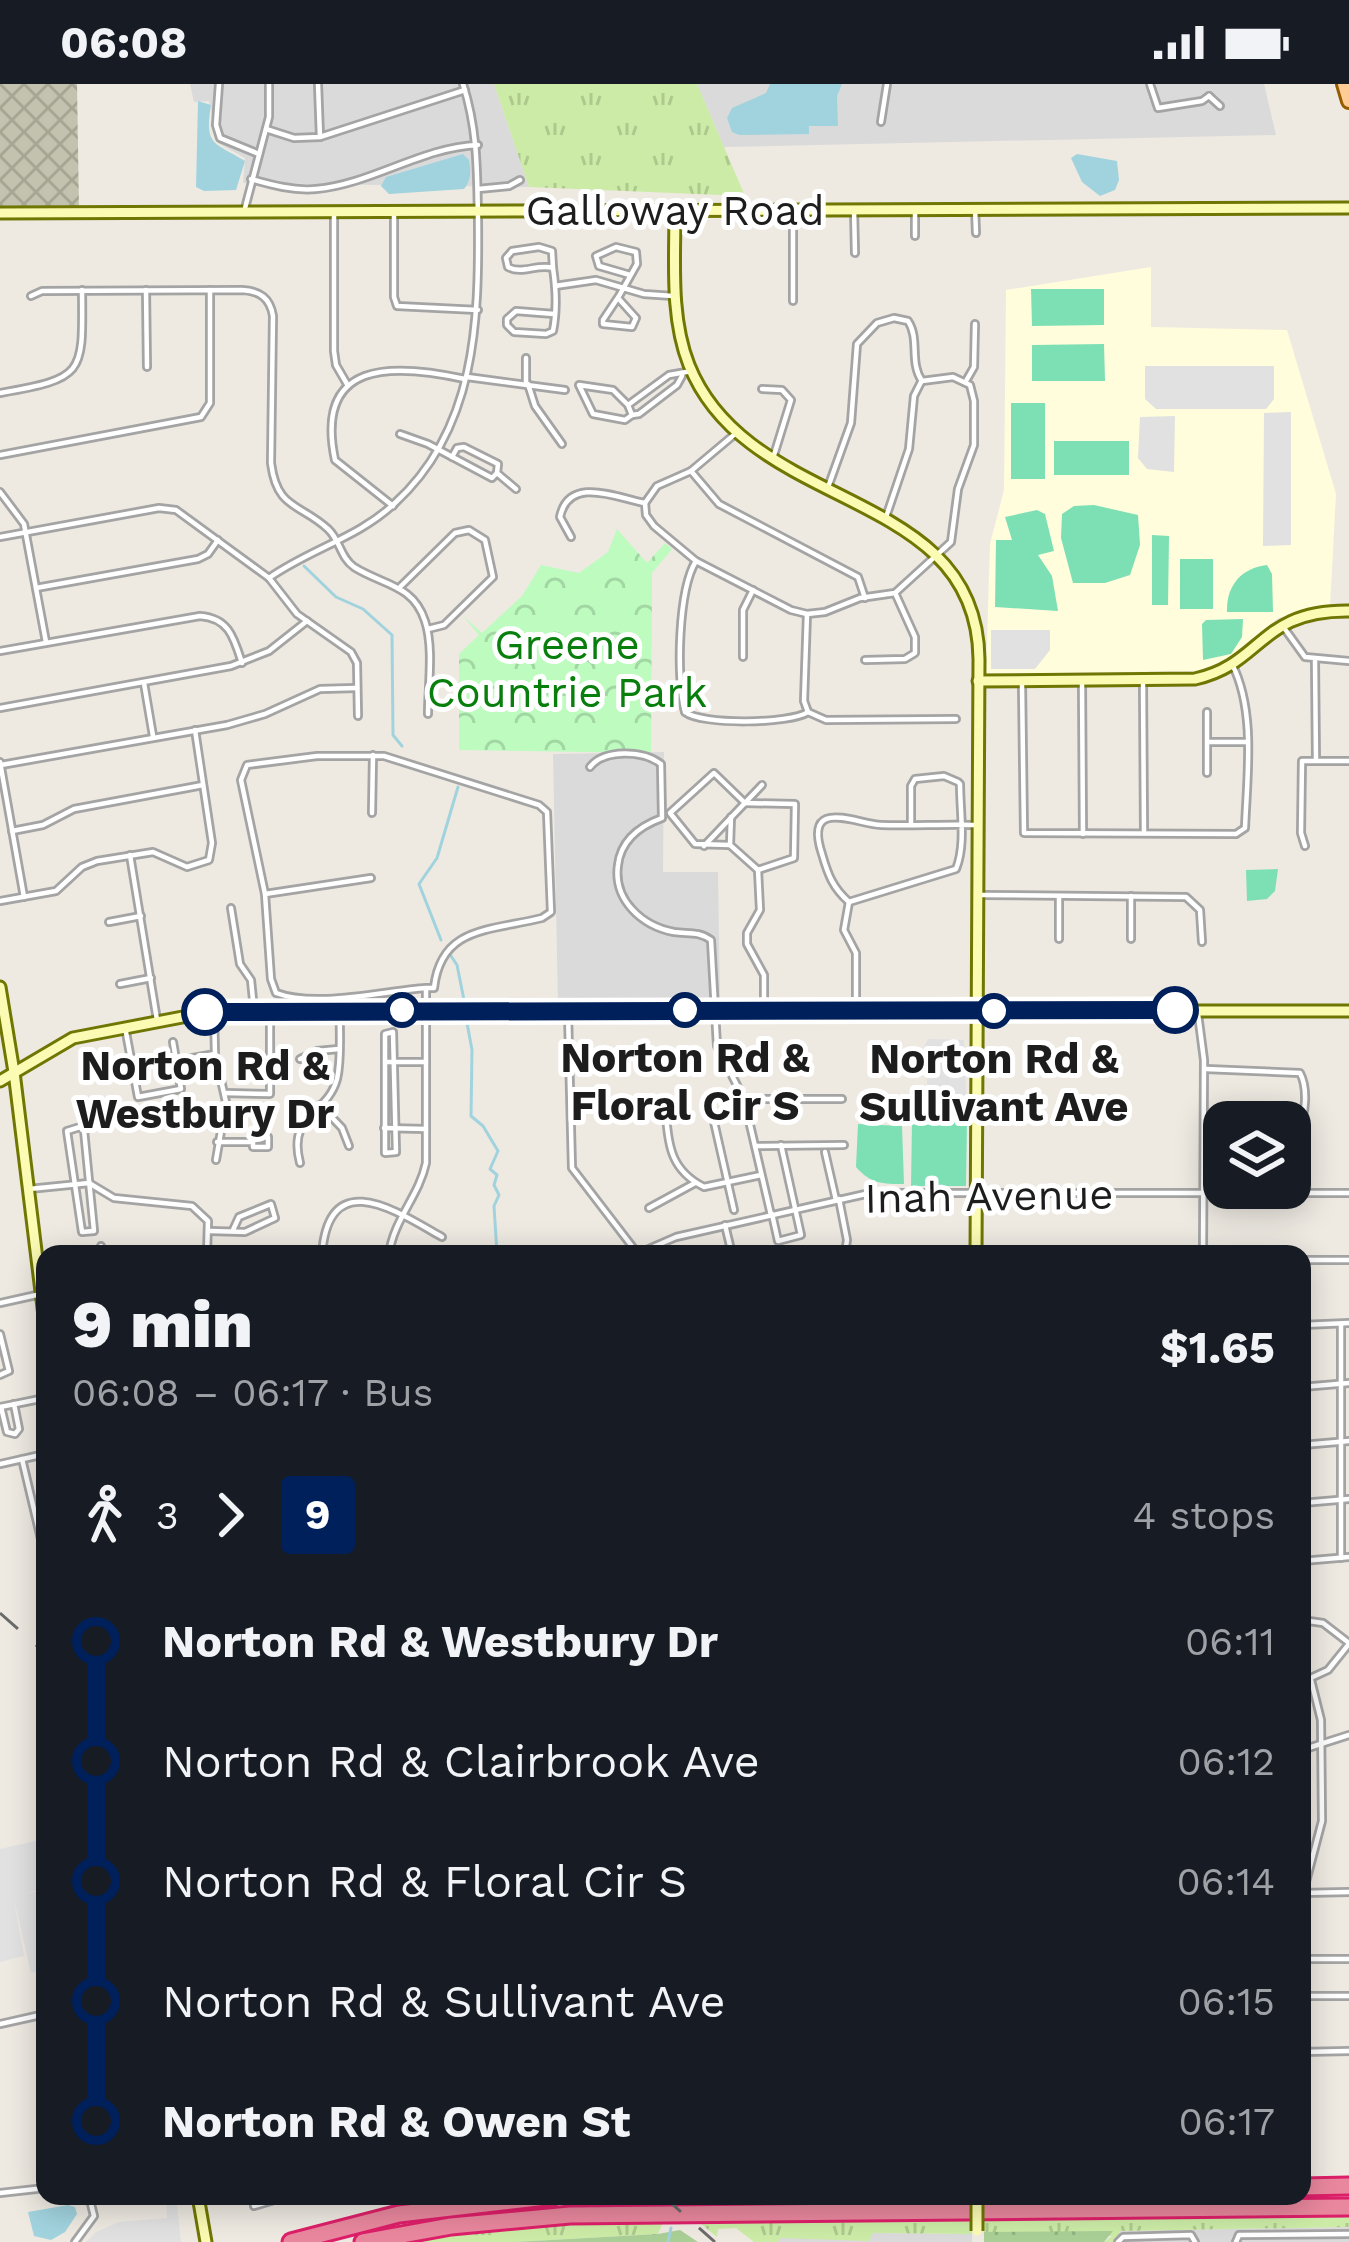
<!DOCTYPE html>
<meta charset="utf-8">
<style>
:root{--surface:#171b24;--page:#242831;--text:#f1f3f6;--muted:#9ea1a6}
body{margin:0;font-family:"Work Sans",sans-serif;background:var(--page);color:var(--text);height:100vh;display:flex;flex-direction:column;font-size:45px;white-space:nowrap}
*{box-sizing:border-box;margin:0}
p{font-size:39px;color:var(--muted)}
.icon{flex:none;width:66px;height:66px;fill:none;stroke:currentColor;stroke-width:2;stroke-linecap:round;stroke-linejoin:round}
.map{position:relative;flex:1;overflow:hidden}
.side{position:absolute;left:36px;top:1161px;width:1275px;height:960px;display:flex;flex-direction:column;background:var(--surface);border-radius:24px;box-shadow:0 6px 30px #0003}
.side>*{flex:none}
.badge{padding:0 24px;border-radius:9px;font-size:42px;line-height:78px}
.tools{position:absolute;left:1203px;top:1017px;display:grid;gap:24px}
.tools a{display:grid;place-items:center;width:108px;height:108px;border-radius:24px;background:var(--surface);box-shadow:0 6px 30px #0003;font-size:60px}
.map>.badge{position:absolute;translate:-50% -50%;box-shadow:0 0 0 6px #fff}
.legs{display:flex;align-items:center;gap:18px;height:132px;padding:0 36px;font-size:39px}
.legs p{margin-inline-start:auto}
.headline{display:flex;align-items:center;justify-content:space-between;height:204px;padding:0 36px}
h1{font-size:66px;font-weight:800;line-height:90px}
ul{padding:0 36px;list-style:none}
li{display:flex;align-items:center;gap:42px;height:120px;font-size:45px}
li i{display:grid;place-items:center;width:18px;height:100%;margin:0 15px;background:currentColor}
li i::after{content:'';width:30px;height:30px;margin:-15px;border:9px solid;border-radius:50%;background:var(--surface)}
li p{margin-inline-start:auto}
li:first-child i{background:linear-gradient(#0000 50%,currentColor 0)}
li:last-child i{background:linear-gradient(currentColor 50%,#0000 0)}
.status{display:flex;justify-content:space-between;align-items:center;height:84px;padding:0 60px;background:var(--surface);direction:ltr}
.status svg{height:33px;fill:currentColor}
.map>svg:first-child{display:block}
.residential{fill:#dbdada}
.education{fill:#fffddb}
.construction{fill:url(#construction-cross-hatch)}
.grass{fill:url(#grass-tufts)}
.forest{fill:url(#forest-crowns)}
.park{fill:url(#park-crowns)}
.pitch{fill:#7de0b5}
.parking{fill:#e1e1e1}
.water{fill:#a1d3de}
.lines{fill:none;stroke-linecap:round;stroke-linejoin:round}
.stream{stroke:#a1d3de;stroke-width:3}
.street-casing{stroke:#a4a4a4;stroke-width:10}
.secondary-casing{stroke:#6f7602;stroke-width:15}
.primary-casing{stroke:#965d00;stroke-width:18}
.highway-casing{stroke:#dd1f69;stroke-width:21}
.street{stroke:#fff;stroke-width:4.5}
.secondary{stroke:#fbfbb4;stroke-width:9}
.primary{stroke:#fecd97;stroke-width:12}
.highway{stroke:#e9879e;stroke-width:15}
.rail{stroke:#6b6b6b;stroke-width:3;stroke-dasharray:24 24;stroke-linecap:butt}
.secondary-bridge-casing{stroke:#6f7602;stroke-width:15;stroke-linecap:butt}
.secondary-bridge{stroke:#fbfbb4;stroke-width:9}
.line-1-casing{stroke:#fff;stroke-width:27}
.line-1{stroke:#00205b;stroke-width:18}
.stop-1-dot{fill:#fff;stroke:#00205b;stroke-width:6}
.labels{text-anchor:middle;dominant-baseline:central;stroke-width:10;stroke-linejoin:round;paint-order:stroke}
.street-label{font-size:42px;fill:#1d1d1d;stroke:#fff}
.park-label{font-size:42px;fill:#087e0c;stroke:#fff}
.stop-label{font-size:42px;font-weight:bold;fill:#1d1d1d;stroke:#fff}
</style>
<div class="status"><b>06:08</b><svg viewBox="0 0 49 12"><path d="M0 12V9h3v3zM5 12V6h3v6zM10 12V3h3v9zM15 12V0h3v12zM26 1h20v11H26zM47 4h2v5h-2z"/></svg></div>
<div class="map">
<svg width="1349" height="2158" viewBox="0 0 1349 2158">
<defs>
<pattern id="construction-cross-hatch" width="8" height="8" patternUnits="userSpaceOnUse" patternTransform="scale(3)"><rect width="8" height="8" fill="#c3c2ae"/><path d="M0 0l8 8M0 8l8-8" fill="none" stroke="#a7a695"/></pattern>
<pattern id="grass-tufts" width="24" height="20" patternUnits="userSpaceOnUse" patternTransform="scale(3)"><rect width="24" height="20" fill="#cbeba6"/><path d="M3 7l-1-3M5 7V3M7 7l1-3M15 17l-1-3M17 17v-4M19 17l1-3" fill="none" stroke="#aec98e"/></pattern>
<pattern id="forest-crowns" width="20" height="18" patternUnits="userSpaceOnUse" patternTransform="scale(3)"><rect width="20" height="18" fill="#a9cf96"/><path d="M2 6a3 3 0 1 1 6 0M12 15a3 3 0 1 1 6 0" fill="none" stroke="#91b181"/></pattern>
<pattern id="park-crowns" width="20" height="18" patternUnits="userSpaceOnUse" patternTransform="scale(3)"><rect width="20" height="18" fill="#bdfbbf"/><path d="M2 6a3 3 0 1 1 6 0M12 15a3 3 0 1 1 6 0" fill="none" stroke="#a2d7a4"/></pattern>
</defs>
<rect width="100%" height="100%" fill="#eeeae2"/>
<g class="residential">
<polygon points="190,0 494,0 529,103 243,99 245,74 218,59 209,17 194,18"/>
<polygon points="697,0 1264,0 1276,51 724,63"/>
<polygon points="664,668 663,788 718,788 720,918 558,921 553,670"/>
<polygon points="1349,2143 1349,2158 1117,2158 1119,2147"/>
<polygon points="872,2149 972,2150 972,2158 778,2158 779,2154"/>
</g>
<polygon class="education" points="1151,183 1151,243 1287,246 1336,410 1330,522 1278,534 1229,575 1200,587 986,590 990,460 1004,406 1006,206"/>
<polygon class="construction" points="0,0 77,0 79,124 0,124"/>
<g class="grass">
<polygon points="494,0 697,0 745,112 529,103"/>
<polygon points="1349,2128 1349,2143 1120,2147 1117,2158 1104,2158 1112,2152 984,2148 984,2132"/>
<polygon points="971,2133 972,2150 873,2149 869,2157 780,2154 778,2158 754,2158 736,2144 718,2145 717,2153 695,2135"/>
<path d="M664 2136 658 2150 515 2158H392C482 2139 573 2137 664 2136Z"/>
</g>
<g class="forest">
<polygon points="680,2146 698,2158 515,2158 658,2150"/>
<polygon points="1113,2147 1104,2158 984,2158 984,2148"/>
</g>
<polygon class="park" points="617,445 647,479 665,459 672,465 652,489 651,669 459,666 459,570 479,551 463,532 482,549 522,512 541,481 579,489 608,468"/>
<g class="pitch">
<polygon points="1031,205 1104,205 1104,241 1032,242"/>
<polygon points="1104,260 1105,297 1032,297 1032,261"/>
<rect x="1011" y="319" width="34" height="76"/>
<rect x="1054" y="357" width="75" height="34"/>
<polygon points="1094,421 1138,431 1140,461 1130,491 1105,499 1073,499 1061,454 1062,430 1074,422"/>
<polygon points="1037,426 1045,430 1054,467 1038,471 1052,492 1058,527 995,523 996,456 1012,456 1005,433"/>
<polygon points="1152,451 1169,452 1168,521 1152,521"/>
<rect x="1180" y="475" width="33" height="50"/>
<path d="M1267 481 1272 490 1273 528H1227C1226 502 1241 484 1267 481Z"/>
<polygon points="1243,535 1242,553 1231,570 1203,576 1202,540 1206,536"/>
<polygon points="1278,785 1275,807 1267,815 1247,817 1246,786"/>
<polygon points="967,1037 966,1102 911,1102 912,1039"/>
<path d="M858 1040 902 1042 904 1100C882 1100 871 1100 856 1083Z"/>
</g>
<g class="parking">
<polygon points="1145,282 1274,282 1274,315 1266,325 1156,325 1145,315"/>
<polygon points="1291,328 1291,461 1263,462 1264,329"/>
<polygon points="1175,332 1174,388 1147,385 1138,374 1140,333"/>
<polygon points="991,546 1050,546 1050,566 1035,585 991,585"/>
<polygon points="928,955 964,956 967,1028 862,1025 863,1013 927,1014 927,984 923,984 920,971"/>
<polygon points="40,1756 45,1804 23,1810 45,1806 45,1886 31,1889 13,1811 24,1872 0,1878 0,1765"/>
<polygon points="166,2112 176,2112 181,2158 86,2158 96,2148 119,2138 167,2134"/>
</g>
<g class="water">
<polygon points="770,0 842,0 837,12 838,42 809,42 809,50 739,51 732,48 727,34 732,24 766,9"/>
<path d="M198 17 211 21C204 63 215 58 245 77L236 106 204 107 196 103Z"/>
<path d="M463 70 469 76C471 88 471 96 464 105L389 110 381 102 386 93Z"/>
<polygon points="1077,70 1117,77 1119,96 1115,106 1100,112 1082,98 1071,74"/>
<polygon points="68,2121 75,2123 77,2130 65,2148 51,2156 34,2152 28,2128"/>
</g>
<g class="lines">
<g class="stream">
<polyline points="304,482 336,513 363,525 392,551 393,651 402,662"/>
<polyline points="441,856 419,800 437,774 458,703"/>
<polyline points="451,872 457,881 464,916"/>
<polyline points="467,939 472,966 471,1032 483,1042 498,1067 490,1085 497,1091 494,1101 499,1111 494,1122 497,1170"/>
<polyline points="668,2158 671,2144"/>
</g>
<defs>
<g id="street">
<polyline points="219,0 216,41 220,54 259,70"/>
<polyline points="318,0 320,53"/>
<polyline points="1150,0 1158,24 1202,17 1209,12"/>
<polyline points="1209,12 1220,22"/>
<polyline points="881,38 887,0"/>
<polyline points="266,45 294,54 320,53 465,6"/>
<path d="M251 95C272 101 294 107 316 105 372 100 422 63 478 61"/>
<polyline points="478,105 509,102 520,96"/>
<polyline points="975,124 976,149"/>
<polyline points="854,125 855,169"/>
<polyline points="915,125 915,152"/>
<polyline points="793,127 793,217"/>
<polyline points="244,128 269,33 269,0"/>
<polyline points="334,129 334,267 336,281 347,300"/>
<polyline points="394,130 394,213 397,222 478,226"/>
<path d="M539 163 552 167 553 184C538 179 522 191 508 183L506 174 512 167Z"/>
<path d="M553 184C556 204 557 227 553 247L546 250 514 248 507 241V235L516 227 554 230"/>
<polyline points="555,202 596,196 644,210 673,212"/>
<polyline points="146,206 147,283"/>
<path d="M31 212 42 207 242 206C260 207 270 214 273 232L271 379C277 426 300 419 328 445 340 456 340 473 354 483 382 501 413 500 425 537 434 564 428 602 428 630"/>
<polyline points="618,214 636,234 632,243 603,240 603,236 619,212 637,180 636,168 616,163 596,172 599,182 630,191"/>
<polyline points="526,274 526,298"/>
<polyline points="467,293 565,306"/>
<polyline points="966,297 974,283 975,240"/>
<polyline points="528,300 535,322 562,360"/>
<polyline points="762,305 782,306 791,316 774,371"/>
<path d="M0 309C85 294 83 291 82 206"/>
<polyline points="628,321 613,306 579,301 593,330 625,336 632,331 628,321 669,291 692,287"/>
<polyline points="632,331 639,330 677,301 682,292"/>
<polyline points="400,350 428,360 492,394 497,389"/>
<polyline points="0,371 201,333 210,319 210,206"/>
<polyline points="452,373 457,364 464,363 498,380 497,389 516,405"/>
<polyline points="691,387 719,420 858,493 865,514"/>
<path d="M827 406 851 339 857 260 877 239 894 234 908 237C920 255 909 278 922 297"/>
<polyline points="0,408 24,440 46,558"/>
<polyline points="645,419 646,431 654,442 696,477 791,526 807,530 825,528 860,514 895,509 951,458 958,405 974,361 974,317 970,301 953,293 922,297"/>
<polyline points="645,419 657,402 691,387 735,350"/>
<path d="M393 422 335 376C314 276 392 279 465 295"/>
<polyline points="885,436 909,365 914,312 921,298"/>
<polyline points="0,453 159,424 176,426 269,494 297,530 351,568 357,579 358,632"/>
<path d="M571 453 560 433C569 390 620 415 645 419"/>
<path d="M696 477C678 506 676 595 685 628 701 641 790 640 808 628"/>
<path d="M269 494C310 465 358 454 395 419 476 345 479 238 478 136 477 88 478 47 463 0"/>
<polyline points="400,503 455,449 469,446 485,456 493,493 444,541 428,545"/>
<polyline points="36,504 198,475 208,470 218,456"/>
<polyline points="807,530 804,617 808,628"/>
<polyline points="1282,541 1305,573 1349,577"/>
<path d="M0 567 200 532C229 534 234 554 242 579"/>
<polyline points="743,573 743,526 753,506"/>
<polyline points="865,576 905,575 915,569 915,553 896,511"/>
<polyline points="1315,577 1316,676"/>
<polyline points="144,599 153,652"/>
<polyline points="1143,599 1144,749"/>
<polyline points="1082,600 1083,750"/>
<path d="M1022 601 1024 749 1236 750 1245 744C1247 692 1256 627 1232 580"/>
<polyline points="0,624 231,582 269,567 307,537"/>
<polyline points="808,628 826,636 956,635"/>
<polyline points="1209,658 1246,658"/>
<polyline points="0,678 24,813"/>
<polyline points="1,681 227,641 265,630 320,605 356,604"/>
<path d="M590 683C604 665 643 666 661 680L662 734C640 742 621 756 618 781 613 816 642 842 674 848 688 850 699 847 711 856L717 962 744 1015 771 1131"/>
<polyline points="1207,689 1207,628"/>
<polyline points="745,719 795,720 794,774 758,786"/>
<polyline points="372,729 373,671"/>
<polyline points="731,733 730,761 758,786"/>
<path d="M911 740V702L915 695 944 692 958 698 960 700C960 727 966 761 956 785L849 818C833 804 828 791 822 770 803 712 856 740 881 741 913 742 944 740 976 741"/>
<polyline points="12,747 43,741 74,725 203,701"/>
<polyline points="730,761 695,760 670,729 714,689 745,719"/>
<polyline points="704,762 762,701"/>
<polyline points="1305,762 1301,749 1302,677 1349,677"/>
<polyline points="130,771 157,936"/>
<polyline points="758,786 760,826 747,849 747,860 764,891 764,927"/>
<polyline points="265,810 371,794"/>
<polyline points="982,811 1186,813 1200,826 1202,858"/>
<polyline points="0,817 56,807 82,783 97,777 153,768 187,783 209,776 212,759 195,646"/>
<polyline points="849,818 844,846 856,869 856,923"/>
<polyline points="231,824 240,880 251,896 254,926"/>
<polyline points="109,838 141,832"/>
<polyline points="1059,855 1059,812"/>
<polyline points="1131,855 1131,812"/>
<polyline points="120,900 151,894"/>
<polyline points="214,928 215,970 226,1018 216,1076"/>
<polyline points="568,929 572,1084 638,1170"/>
<polyline points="1198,930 1204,976 1203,1170"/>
<polyline points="125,943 138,1013 181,1005 173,958"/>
<polygon points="393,948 396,1068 385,1069 385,950"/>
<polyline points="300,975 317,967 339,965"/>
<polyline points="176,977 215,970"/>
<polyline points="385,978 426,978"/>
<path d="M1206 985 1300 989C1308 1004 1306 1031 1298 1046L1290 1048"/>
<polyline points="225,1009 270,1010 270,928"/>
<polyline points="744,1015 842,1015"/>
<polyline points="320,1021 342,1044 349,1062"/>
<polyline points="712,1029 734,1126"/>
<path d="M666 1030C668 1063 672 1087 704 1103L761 1091"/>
<polygon points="80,1043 84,1046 94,1147 82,1148 67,1047"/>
<polyline points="384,1044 426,1045"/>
<polyline points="1204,1049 1224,1049"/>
<rect x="253" y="1053" width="15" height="10"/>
<polyline points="217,1058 253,1058"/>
<polyline points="755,1062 844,1061"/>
<polyline points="825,1068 836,1116"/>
<path d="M300 1079C287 1029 327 1032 337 995 342 974 339 948 340 927"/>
<polyline points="29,1105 89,1099 114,1114 192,1122 208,1137 207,1170"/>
<polyline points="839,1115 847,1156 845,1168"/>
<polyline points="649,1124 695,1099"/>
<polyline points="772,1130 778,1157 801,1151 781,1061"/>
<polyline points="725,1141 732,1170"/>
<polyline points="210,1147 245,1148 275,1134 271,1120 239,1133 233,1146"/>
<polyline points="101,1162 102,1170"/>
<path d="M322 1170C329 1081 396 1127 442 1153"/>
<path d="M389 1170C394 1135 419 1112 426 1079V904H434C441 842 490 847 542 834L551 828 547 728 539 721 384 672H317L247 681 241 696 265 810 271 895 276 909C316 924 383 907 426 904"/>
<polyline points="637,1170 676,1153 870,1109 1349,1109"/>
<polyline points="1302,1176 1349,1176"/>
<polyline points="0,1219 41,1210"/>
<polyline points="1302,1241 1349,1239"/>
<polyline points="0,1250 9,1287 0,1291"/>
<polyline points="1302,1303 1349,1299"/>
<polyline points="0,1323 45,1314"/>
<polyline points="1,1323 7,1348 15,1350 19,1345 14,1320"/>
<polyline points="1302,1361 1349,1357"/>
<polyline points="22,1375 45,1472"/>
<polyline points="0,1380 45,1370"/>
<polyline points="1302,1419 1349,1415"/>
<polyline points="1341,1474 1341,1240"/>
<polyline points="1302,1477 1349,1473"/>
<polyline points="1302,1536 1323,1539 1349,1559"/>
<polyline points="1302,1598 1328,1586 1349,1560"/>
<polyline points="1302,1666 1349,1651"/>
<polyline points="1302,1809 1349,1808"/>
<polyline points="1302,1813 1322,1737 1321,1636 1311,1596"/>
<polyline points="1302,1875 1349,1875"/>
<polyline points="1302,1912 1349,1912"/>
<polyline points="0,1940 45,1930"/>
<polyline points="1302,1968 1349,1967"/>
<polyline points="0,2109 45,2104"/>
<polyline points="254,2122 288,2112"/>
<polyline points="75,2158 94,2132 89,2112"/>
<polyline points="1118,2158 1123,2153 1191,2151 1195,2158"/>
<polyline points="1236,2158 1239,2151 1349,2150"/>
</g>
<g id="secondary">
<path d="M675 125C675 177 670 233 689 281 749 431 977 401 979 575L976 1170"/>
<polyline points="0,129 1349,124"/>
<path d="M978 597 1195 595C1263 580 1259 526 1349 527"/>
<polyline points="0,903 14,988 45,1240"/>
<polyline points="0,997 73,954 214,927 1349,927"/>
<polyline points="198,2112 206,2158"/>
</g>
<polyline id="primary" points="1344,0 1349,17"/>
<g id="highway">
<polyline points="1302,2103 1349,2102"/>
<polyline points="291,2158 399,2130 554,2112"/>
<polyline points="363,2158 451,2142 570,2131 1349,2123"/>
</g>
</defs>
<use href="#street" class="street-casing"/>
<use href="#secondary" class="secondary-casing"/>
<use href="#primary" class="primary-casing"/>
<use href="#highway" class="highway-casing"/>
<use href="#street" class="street"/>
<use href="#secondary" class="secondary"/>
<use href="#primary" class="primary"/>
<use href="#highway" class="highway"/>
<g class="rail">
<polyline points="0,1529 45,1569"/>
<polyline points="663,2112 715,2158"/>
</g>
<defs>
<polyline id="secondary-bridge" points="977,2112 977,2147"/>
</defs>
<use href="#secondary-bridge" class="secondary-bridge-casing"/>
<use href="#secondary-bridge" class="secondary-bridge"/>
</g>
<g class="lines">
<defs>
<polyline id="line-1" points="205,928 1175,926"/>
</defs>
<use href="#line-1" class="line-1-casing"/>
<use href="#line-1" class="line-1"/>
</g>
<g class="stop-1-dot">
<circle cx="402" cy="926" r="15"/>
<circle cx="685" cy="926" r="15"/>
<circle cx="1175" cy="926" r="21"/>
<circle cx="994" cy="927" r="15"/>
<circle cx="205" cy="928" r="21"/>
</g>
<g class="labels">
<g class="street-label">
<text x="675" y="126">Galloway Road</text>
<text transform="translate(989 1112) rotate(-1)">Inah Avenue</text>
</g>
<g class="park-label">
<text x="567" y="560">Greene<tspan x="567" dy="48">Countrie Park</tspan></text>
</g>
<g class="stop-label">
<text x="685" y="973">Norton Rd &amp;<tspan x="685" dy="48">Floral Cir S</tspan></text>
<text x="994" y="974">Norton Rd &amp;<tspan x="994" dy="48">Sullivant Ave</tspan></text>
<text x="205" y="981">Norton Rd &amp;<tspan x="205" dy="48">Westbury Dr</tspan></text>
</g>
</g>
</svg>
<div class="tools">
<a><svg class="icon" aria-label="layers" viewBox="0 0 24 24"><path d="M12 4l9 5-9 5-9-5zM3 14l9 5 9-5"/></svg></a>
</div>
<section class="side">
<div class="headline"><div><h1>9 min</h1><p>06:08 – 06:17 · Bus</p></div><b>$1.65</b></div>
<div class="legs"><svg class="icon" aria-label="walk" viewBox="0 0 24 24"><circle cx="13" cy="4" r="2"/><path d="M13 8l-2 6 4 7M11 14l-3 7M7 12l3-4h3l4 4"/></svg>3<svg class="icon" aria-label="forward" viewBox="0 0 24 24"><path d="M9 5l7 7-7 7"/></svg><b class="badge" style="background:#00205b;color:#fff">9</b><p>4 stops</p></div>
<ul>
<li><i style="color:#00205b"></i><b>Norton Rd &amp; Westbury Dr</b><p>06:11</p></li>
<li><i style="color:#00205b"></i><span>Norton Rd &amp; Clairbrook Ave</span><p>06:12</p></li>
<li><i style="color:#00205b"></i><span>Norton Rd &amp; Floral Cir S</span><p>06:14</p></li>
<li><i style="color:#00205b"></i><span>Norton Rd &amp; Sullivant Ave</span><p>06:15</p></li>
<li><i style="color:#00205b"></i><b>Norton Rd &amp; Owen St</b><p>06:17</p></li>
</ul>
</section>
</div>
